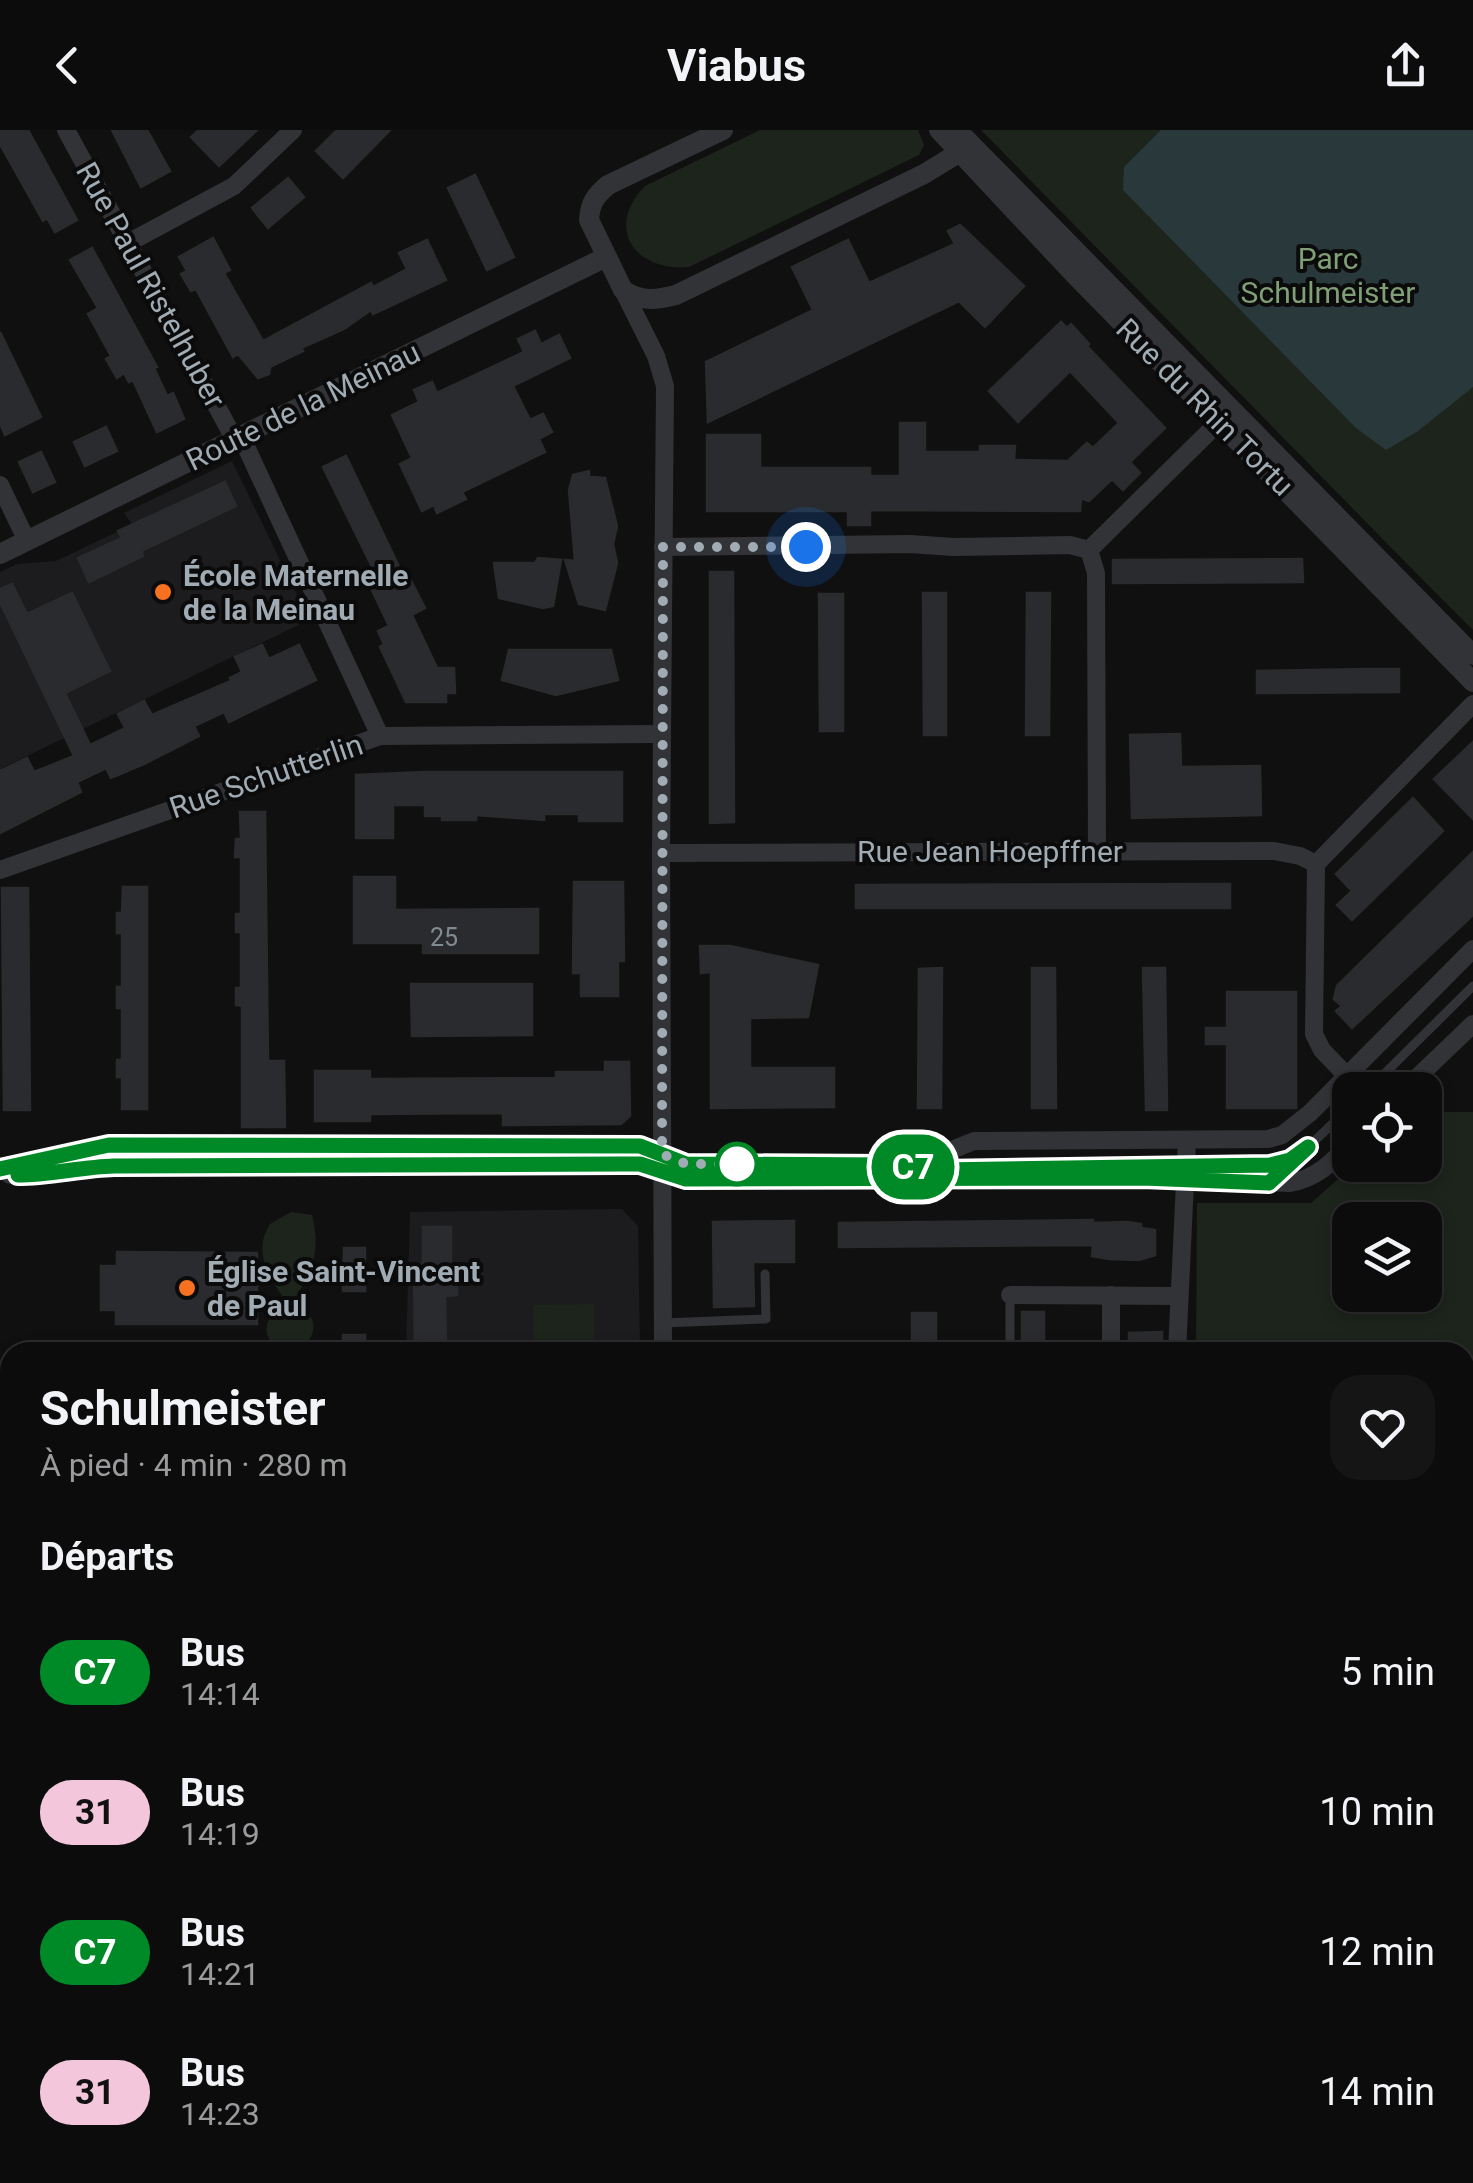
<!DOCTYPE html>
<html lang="fr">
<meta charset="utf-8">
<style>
:root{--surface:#0c0c0d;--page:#151516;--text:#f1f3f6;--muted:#9a9b9d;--line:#2c2c2e}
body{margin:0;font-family:Roboto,sans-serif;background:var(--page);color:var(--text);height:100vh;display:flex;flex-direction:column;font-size:38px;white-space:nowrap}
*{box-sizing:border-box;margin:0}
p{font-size:32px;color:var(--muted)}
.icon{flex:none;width:55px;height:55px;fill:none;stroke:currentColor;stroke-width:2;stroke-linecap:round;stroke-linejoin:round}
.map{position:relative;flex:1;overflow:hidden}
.details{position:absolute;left:0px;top:1212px;width:1475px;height:842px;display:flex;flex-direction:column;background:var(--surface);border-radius:30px 30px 0 0;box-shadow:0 5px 15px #0003,0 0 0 2px var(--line)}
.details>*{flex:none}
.badge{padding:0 20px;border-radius:32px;font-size:35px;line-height:65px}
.buttons{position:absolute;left:1332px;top:942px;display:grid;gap:20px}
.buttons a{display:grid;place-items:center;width:110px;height:110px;border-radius:20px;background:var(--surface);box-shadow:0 5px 15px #0003,0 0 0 2px var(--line);font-size:50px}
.you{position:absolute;width:50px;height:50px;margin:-25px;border:8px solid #fff;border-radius:50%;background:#1a73e8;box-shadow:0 0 0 15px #1a73e833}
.map>.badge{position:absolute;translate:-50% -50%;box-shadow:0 0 0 5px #fff}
h2{padding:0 40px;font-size:38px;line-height:90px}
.round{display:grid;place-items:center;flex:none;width:105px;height:105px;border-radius:30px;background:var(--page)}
.overview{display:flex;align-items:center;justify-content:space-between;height:170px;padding:0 40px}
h1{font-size:48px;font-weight:700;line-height:75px}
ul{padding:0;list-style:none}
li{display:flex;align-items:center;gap:30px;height:140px;padding:0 40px}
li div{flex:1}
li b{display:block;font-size:38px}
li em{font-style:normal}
li .badge{min-width:110px;font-weight:700;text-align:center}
header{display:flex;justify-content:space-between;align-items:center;height:130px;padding:0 40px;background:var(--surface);font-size:45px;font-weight:700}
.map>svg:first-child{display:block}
.built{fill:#1c1c1e}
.green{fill:#1d241c;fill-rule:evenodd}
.water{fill:#29383a}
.building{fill:#2a2b2e;stroke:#2a2b2d;stroke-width:2.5}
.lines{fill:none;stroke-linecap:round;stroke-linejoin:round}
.service{stroke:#313336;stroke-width:9}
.minor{stroke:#313336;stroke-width:18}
.tertiary{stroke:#313336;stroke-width:20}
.line-casing{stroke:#fff;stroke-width:22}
.line{stroke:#008a27;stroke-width:15}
.walk{stroke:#a0abb3;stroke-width:10;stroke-dasharray:0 18}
.poi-dot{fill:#f87121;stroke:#0b0b0c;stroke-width:4}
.stop-dot{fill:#fff;stroke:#008a27;stroke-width:5}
.labels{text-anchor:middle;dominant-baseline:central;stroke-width:8;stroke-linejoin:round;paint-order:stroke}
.number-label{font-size:25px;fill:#828b92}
.park-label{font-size:30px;fill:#809f76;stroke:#0b0b0c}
.street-label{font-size:30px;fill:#a0abb3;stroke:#0b0b0c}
.poi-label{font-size:30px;font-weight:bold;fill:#a0abb3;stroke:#0b0b0c;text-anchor:start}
</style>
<header><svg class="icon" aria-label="back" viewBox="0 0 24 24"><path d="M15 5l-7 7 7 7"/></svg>Viabus<svg class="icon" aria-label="share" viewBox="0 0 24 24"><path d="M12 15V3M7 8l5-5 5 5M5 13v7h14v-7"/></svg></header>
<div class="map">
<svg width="1473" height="2053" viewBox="0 0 1473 2053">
<rect width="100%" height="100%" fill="#101011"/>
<g class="built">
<polygon points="232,331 309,490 0,639 0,442 17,434 56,431 129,396 132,394 124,383"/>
<polygon points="622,1079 638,1096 640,1222 406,1222 410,1082"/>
<polygon points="1473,1746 1473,2053 1274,2053 1275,2045 1465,2045 1465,1754"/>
</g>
<g class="green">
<path d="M760 0H918L924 15 919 25 689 137C635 142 604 98 645 56Z"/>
<polygon points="981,0 1473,0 1473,500 1420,447"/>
<path d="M1425 982H1473V1305H1465V1222H1196L1197 1073H1311L1354 1035H1425ZM1350 1090H1425V1165H1350Z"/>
<path d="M291 1082 312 1085C318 1108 317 1131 305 1152 300 1161 295 1165 294 1175 339 1191 295 1242 271 1212 258 1194 276 1182 285 1170 269 1147 252 1122 270 1094Z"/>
<polygon points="594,1174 594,1222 534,1222 533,1175"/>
</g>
<polygon class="water" points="1161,0 1473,0 1473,257 1418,301 1386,320 1356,298 1123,60 1124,37"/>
<g class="building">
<polygon points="0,0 28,0 77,90 55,102 47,88 43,91 0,14"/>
<polygon points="112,0 147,0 170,41 141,57"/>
<polygon points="199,0 257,0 219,36 191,7"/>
<polygon points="337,0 390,0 343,48 316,21"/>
<polygon points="475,45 514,127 487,140 448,58"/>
<polygon points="288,48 304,67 268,98 252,78"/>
<polygon points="960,95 1024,156 985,197 959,171 708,292 706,232 813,180 792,137 848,110 869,153 955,114 948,101"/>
<polygon points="213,108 230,140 224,143 263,211 371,153 373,157 407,139 399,123 427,110 446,150 373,184 371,180 344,199 301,218 303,221 270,237 269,244 258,248 238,224 233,227 196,159 191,161 181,144 187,141 179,127"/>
<polygon points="92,118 157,237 154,238 167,266 173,263 184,289 157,302 133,250 129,252 124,243 117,248 106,229 111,226 88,184 98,178 70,130"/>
<polygon points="1061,192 1067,198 1071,194 1089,214 1087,216 1165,298 1130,332 1140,343 1123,360 1112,349 1089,371 1081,368 1080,381 870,380 870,395 848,395 848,381 707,381 707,305 760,305 760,338 870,338 870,346 900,346 900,293 925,293 925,322 980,322 980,316 1015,316 1014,330 1068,331 1087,313 1093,318 1119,293 1070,241 1018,292 989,261"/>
<polygon points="535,201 541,214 559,205 570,228 513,256 530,290 543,284 552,302 539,309 545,322 462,362 466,369 437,383 434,375 422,381 400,334 412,328 392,285 419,272 414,260 432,252 437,263 524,222 518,209"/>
<polygon points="0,202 41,287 5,305 0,293"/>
<polygon points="106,297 117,321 85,336 74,312"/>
<polygon points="41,322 55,352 33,362 19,332"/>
<polygon points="346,326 402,443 406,441 425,478 412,485 437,538 454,538 455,563 446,563 446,572 406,572 380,517 384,514 378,501 389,496 371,458 380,453 323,337"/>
<polygon points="589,341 589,347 605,348 617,396 613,414 617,433 605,480 579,474 565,430 575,431 569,360 573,345"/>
<polygon points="225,352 236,376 141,421 143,426 89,452 78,428 122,408 118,401"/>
<polygon points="538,428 561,430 553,476 543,478 499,468 494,433 535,433"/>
<polygon points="1302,429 1303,452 1113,453 1113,430"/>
<polygon points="710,442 733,442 734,692 710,693"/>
<polygon points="12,454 27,484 72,463 100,521 110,541 65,563 90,615 125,598 118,584 144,571 152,585 231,551 230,548 242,542 235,527 262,515 269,529 299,515 316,550 229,592 224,582 194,596 199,606 146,633 111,648 106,638 77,652 81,662 0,703 0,641 27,628 34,642 74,626 0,472 0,459"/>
<polygon points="923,463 946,463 946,605 924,605"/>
<polygon points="1027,463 1050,463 1049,605 1026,605"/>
<polygon points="819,464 843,464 843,601 820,601"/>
<polygon points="509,520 611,520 618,550 556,565 502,550"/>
<polygon points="1367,539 1399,539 1399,562 1257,563 1257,541"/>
<polygon points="1180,604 1181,637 1260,636 1261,685 1132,688 1130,605"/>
<polygon points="1473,612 1473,689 1434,649"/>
<polygon points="425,642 622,642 622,691 579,691 579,684 544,684 544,690 476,685 476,690 442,690 442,686 425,686 425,675 393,675 393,708 356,708 356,645"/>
<polygon points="1413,668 1443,701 1352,790 1337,775 1352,761 1336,744"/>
<polygon points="240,682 265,682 268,931 284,931 285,997 242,997 242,876 236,875 236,858 241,858 241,802 236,802 236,784 241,784 241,727 235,727 236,709 241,709"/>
<polygon points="1473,722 1473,785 1352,898 1336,881 1342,876 1334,869 1337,856"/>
<polygon points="354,747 395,747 395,780 538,779 538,823 423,823 423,813 354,813"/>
<polygon points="574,752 623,752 624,831 618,831 618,866 581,866 581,843 573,843"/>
<polygon points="1230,754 1230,778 856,778 856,755"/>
<polygon points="123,757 147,757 147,979 122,979 122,947 117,947 117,930 122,930 122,878 117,878 117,857 122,857 122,803 117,803 117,783 122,783"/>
<polygon points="2,758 28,758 30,980 4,980"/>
<polygon points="700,816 730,816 818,835 808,887 750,888 750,938 834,938 834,977 711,978 711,842 701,843"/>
<polygon points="942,838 941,978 918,978 919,839"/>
<polygon points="1032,838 1055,838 1056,978 1032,978"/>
<polygon points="1143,838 1165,838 1167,980 1146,980"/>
<polygon points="411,854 532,854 532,905 412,906"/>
<polygon points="1227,862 1296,862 1296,978 1227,978 1227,914 1206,914 1206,898 1227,898"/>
<polygon points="605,932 629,932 630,986 621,994 503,995 503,983 370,984 370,991 315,991 315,941 370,941 370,949 556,948 556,942 605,942"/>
<polygon points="1093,1090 1093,1093 1127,1092 1141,1094 1141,1098 1155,1100 1155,1125 1139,1130 1109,1129 1092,1126 1093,1115 839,1117 839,1093"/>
<polygon points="794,1091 794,1132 753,1132 754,1176 714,1177 713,1092"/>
<polygon points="423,1097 451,1097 451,1138 457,1138 457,1165 445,1166 446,1222 415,1222 414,1134 423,1134"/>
<polygon points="344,1118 365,1118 365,1161 343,1161"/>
<polygon points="117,1122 257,1123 257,1194 116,1194 116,1180 101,1180 101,1136 117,1136"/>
<rect x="1022" y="1182" width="22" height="40"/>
<rect x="912" y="1183" width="24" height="39"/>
<polygon points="1162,1202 1162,1222 1129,1222 1129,1203"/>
<rect x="343" y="1205" width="22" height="17"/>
</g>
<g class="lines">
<g class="service">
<polyline points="1368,960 1473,856"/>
<polyline points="1305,1020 1350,977"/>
<polyline points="921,1038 1270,1035 1290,1030 1308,1017"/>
<polyline points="663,1193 766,1189 765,1144"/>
<polyline points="889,1216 889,1222"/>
<polyline points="1010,1222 1010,1165"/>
<polyline points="717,2045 717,2053"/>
<polyline points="911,2045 912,2053"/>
<polyline points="1110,2045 1116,2053"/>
</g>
<g class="minor">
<polyline points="66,0 235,310"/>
<polyline points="128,113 234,56 293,0"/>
<polyline points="623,160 656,226 665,256 661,723 663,1222"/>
<polyline points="242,308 380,606"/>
<polyline points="0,355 27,411"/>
<polyline points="663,417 910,414 953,417 1070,415 1089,420 1226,285"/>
<polyline points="1089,420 1096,443 1097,721"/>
<polyline points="661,723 1274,721 1300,726 1316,734"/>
<polyline points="0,740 380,606 662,604"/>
<polyline points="1346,945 1322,920 1314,904 1316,734 1473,574"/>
<polyline points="1404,960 1473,894"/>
<polyline points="0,1039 109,1015 640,1016 686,1034 917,1038 927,1030 974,1011 1268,1009 1282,1005 1310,983 1473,819"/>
<path d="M10 1045H43L78 1037 623 1034H640L686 1049 1143 1048 1290 1053C1317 1048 1331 1033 1350 1014"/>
<polyline points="1010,1165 1178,1166"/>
<polyline points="1111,1222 1111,1165"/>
<polyline points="1177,1222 1187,1010"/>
<polyline points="1465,1344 1473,1337"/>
<polyline points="1465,1670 1473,1680"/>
<polyline points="0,1854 10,1852"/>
<polyline points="669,2045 669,2053"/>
</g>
<g class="tertiary">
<path d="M723 0 608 55C595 66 590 73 589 90L623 160C641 172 656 170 676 165L924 44 970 16"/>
<polyline points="939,0 1074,144 1473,552"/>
<polyline points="957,0 1473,525"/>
<polyline points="0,424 606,127"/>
<polyline points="1465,1710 1473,1703"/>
<polyline points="1465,1733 1473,1727"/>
<polyline points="1045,2053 1057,2045"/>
</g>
</g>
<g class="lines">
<defs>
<path id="line" d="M0 1039 109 1015 640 1016 686 1034 890 1035 940 1040 1270 1035 1290 1030 1308 1017 1269 1053 1143 1048 686 1049 640 1034H623L114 1036C81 1037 50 1045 18 1045"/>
</defs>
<use href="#line" class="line-casing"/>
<use href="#line" class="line"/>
<polyline class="walk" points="737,1034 686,1034 662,1024 663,417 806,417"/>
</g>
<g class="poi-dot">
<circle cx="163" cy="462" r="10"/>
<circle cx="187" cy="1158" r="10"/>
</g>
<circle class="stop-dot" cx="737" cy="1034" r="20"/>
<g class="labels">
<g class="number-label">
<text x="444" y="807">25</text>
</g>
<g class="park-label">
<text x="1328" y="128">Parc<tspan x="1328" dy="34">Schulmeister</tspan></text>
</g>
<g class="street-label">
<text transform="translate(151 155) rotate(61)">Rue Paul Ristelhuber</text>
<text transform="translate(303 276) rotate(-26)">Route de la Meinau</text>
<text transform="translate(1205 277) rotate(45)">Rue du Rhin Tortu</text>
<text transform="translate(266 646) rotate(-19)">Rue Schutterlin</text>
<text x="990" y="721">Rue Jean Hoepffner</text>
</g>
<g class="poi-label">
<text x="183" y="445">École Maternelle<tspan x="183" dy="34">de la Meinau</tspan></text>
<text x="207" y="1141">Église Saint-Vincent<tspan x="207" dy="34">de Paul</tspan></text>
</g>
</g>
</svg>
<div class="buttons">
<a><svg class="icon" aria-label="locate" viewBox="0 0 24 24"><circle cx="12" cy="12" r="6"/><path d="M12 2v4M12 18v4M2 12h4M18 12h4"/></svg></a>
<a><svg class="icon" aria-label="layers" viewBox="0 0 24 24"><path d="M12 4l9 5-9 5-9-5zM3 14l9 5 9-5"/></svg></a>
</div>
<div class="you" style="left:806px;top:417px"></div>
<b class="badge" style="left:913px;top:1037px;background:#008a27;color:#fff">C7</b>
<section class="details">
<div class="overview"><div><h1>Schulmeister</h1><p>À pied · 4 min · 280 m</p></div><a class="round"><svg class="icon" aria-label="heart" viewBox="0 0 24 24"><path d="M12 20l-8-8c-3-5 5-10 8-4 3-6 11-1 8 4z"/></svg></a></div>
<h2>Départs</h2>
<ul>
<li><span class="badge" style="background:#008a27;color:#fff">C7</span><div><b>Bus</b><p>14:14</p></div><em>5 min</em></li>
<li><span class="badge" style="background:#f3c6db;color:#111">31</span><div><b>Bus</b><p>14:19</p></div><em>10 min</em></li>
<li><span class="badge" style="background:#008a27;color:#fff">C7</span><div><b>Bus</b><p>14:21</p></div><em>12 min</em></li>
<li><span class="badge" style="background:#f3c6db;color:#111">31</span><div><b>Bus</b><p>14:23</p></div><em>14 min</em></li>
</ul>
</section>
</div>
